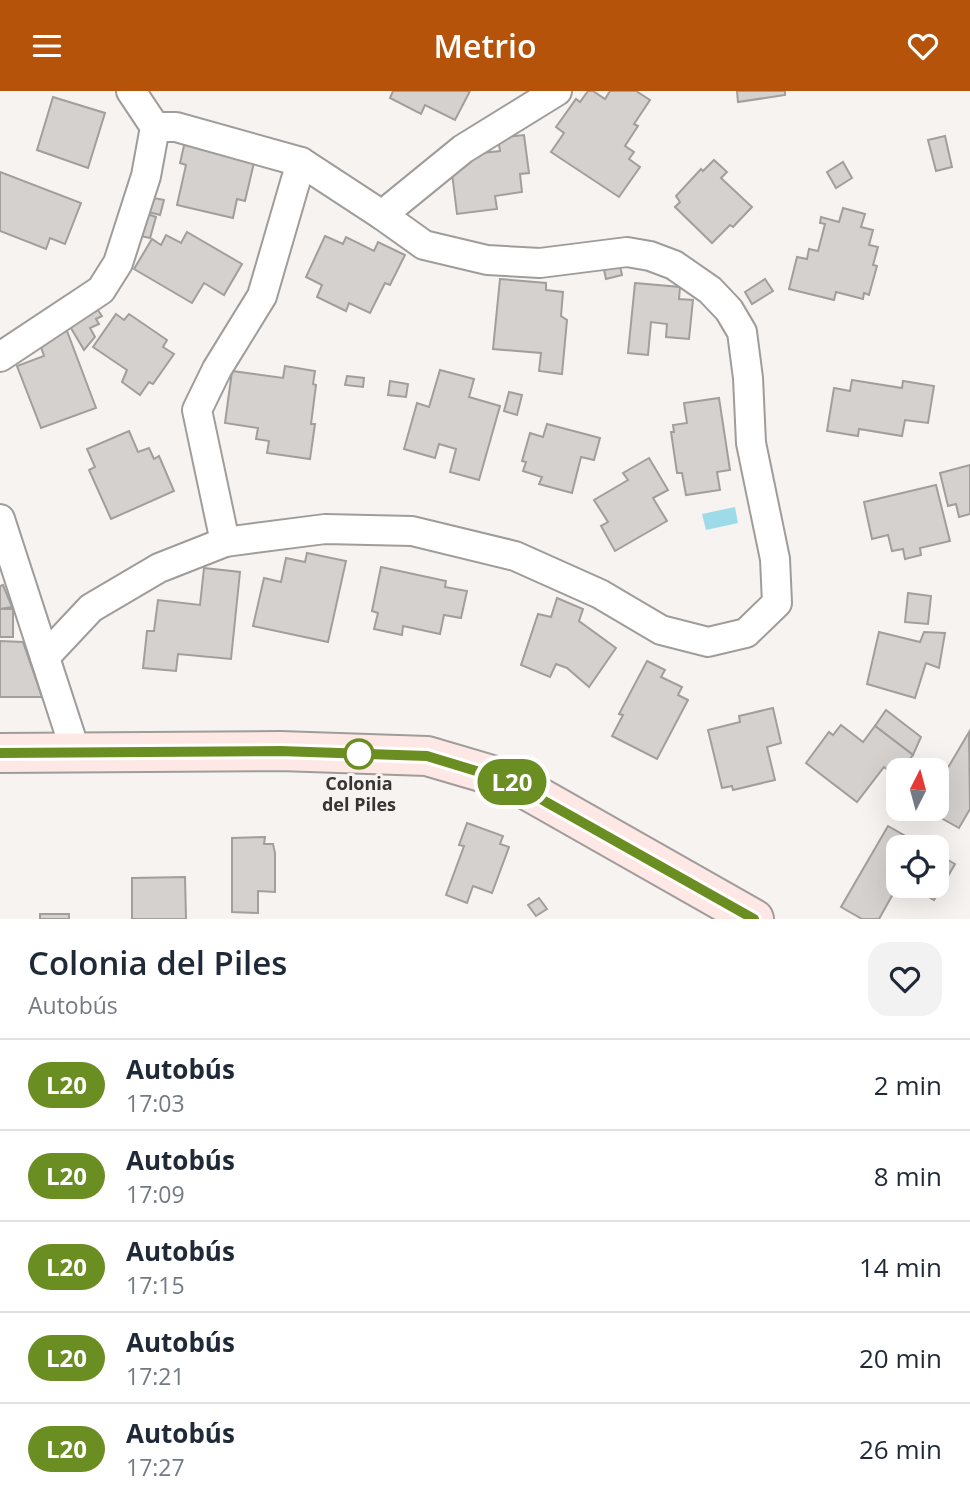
<!DOCTYPE html>
<html lang="es">
<meta charset="utf-8">
<style>
:root{--surface:#fff;--page:#f2f2f3;--text:#1f2937;--muted:#747a83;--line:#e0e1e3;--accent:#b45309}
body{margin:0;font-family:"Open Sans",sans-serif;background:var(--page);color:var(--text);height:100vh;display:flex;flex-direction:column;font-size:26px;white-space:nowrap}
*{box-sizing:border-box;margin:0}
p{font-size:23px;color:var(--muted)}
.icon{flex:none;width:38px;height:38px;fill:none;stroke:currentColor;stroke-width:2;stroke-linecap:round;stroke-linejoin:round}
.map{position:relative;height:828px;overflow:hidden}
.side{display:flex;flex-direction:column;background:var(--surface);flex:1}
.side>*{flex:none}
.badge{padding:0 14px;border-radius:23px;font-size:24px;line-height:46px}
.needle{width:46px;rotate:6deg}
.controls{position:absolute;left:886px;top:667px;display:grid;gap:14px}
.controls a{display:grid;place-items:center;width:63px;height:63px;border-radius:14px;background:var(--surface);box-shadow:0 7px 28px #0002;font-size:35px}
.map>.badge{position:absolute;translate:-50% -50%;box-shadow:0 0 0 4px #fff}
.round{display:grid;place-items:center;flex:none;width:74px;height:74px;border-radius:21px;background:var(--page)}
.headline{display:flex;align-items:center;justify-content:space-between;height:119px;padding:0 28px}
h1{font-size:33px;font-weight:600;line-height:52px}
ul{padding:0;list-style:none}
li{display:flex;align-items:center;gap:21px;height:91px;padding:0 28px;border-top:2px solid var(--line)}
li div{flex:1}
li b{display:block;font-size:26px}
li em{font-style:normal}
li .badge{min-width:77px;font-weight:700;text-align:center}
header{display:flex;justify-content:space-between;align-items:center;height:91px;padding:0 28px;background:var(--accent);color:#fff;font-size:32px;font-weight:600}
.map>svg:first-child{display:block}
.water{fill:#9cdbe7}
.building{fill:#d5d1cf;stroke:#a19e9c;stroke-width:2}
.lines{fill:none;stroke-linecap:round;stroke-linejoin:round}
.street-casing{stroke:#9f9c9a;stroke-width:32}
.secondary-casing{stroke:#9f9c9a;stroke-width:42}
.street{stroke:#fff;stroke-width:28}
.secondary{stroke:#fee8e6;stroke-width:38}
.line-casing{stroke:#fff;stroke-width:16}
.line{stroke:#6b8e23;stroke-width:10}
.stop-dot{fill:#fff;stroke:#6b8e23;stroke-width:3.5}
.labels{text-anchor:middle;dominant-baseline:central;stroke-width:6;stroke-linejoin:round;paint-order:stroke}
.stop-label{font-size:18px;font-weight:bold;fill:#363534;stroke:#f7f3f1}
</style>
<header><svg class="icon" aria-label="menu" viewBox="0 0 24 24"><path d="M4 6h16M4 12h16M4 18h16"/></svg>Metrio<svg class="icon" aria-label="heart" viewBox="0 0 24 24"><path d="M12 20l-8-8c-3-5 5-10 8-4 3-6 11-1 8 4z"/></svg></header>
<div class="map">
<svg width="970" height="828" viewBox="0 0 970 828">
<rect width="100%" height="100%" fill="#f7f3f1"/>
<polygon class="water" points="735,416 738,432 706,439 702,423"/>
<g class="building">
<polygon points="393,0 470,0 455,29 425,14 421,23 390,7"/>
<polygon points="588,0 593,0 605,8 610,0 636,0 650,9 634,33 638,35 625,55 634,61 629,68 640,76 619,106 551,61 564,42 556,36 576,8 580,11"/>
<polygon points="737,0 785,0 785,4 738,11"/>
<polygon points="53,6 105,22 88,77 37,59"/>
<polygon points="524,44 529,82 520,83 522,101 495,105 497,118 457,123 451,74 462,64 500,60 498,47"/>
<polygon points="945,45 952,76 936,80 928,49"/>
<polygon points="186,46 256,63 245,110 237,108 233,127 177,114 186,74 180,72"/>
<polygon points="714,69 727,81 721,87 752,116 733,136 730,134 712,152 675,116 680,111 676,105 701,78 703,80"/>
<polygon points="843,71 852,87 836,97 827,81"/>
<polygon points="0,81 81,112 65,153 50,147 46,158 0,140"/>
<polygon points="149,106 164,109 160,124 145,120"/>
<polygon points="843,117 865,123 861,136 873,139 869,154 878,156 873,174 877,175 869,204 864,202 863,208 836,201 834,209 789,198 797,166 807,168 809,158 818,160 825,133 820,132 821,126 839,131"/>
<polygon points="142,121 156,126 150,147 136,144"/>
<polygon points="187,141 242,173 224,204 204,192 192,212 134,178 152,148 161,154 166,144 181,152"/>
<polygon points="325,145 343,153 346,146 374,160 378,151 405,164 390,194 385,192 370,222 349,212 346,220 317,206 322,194 306,186"/>
<polygon points="620,175 622,184 606,188 604,179"/>
<polygon points="500,188 546,192 546,199 563,201 561,225 567,229 562,283 539,280 541,262 493,258"/>
<polygon points="765,188 773,200 752,213 745,201"/>
<polygon points="635,192 680,196 679,208 693,209 689,248 666,246 667,233 651,231 648,264 628,262"/>
<polygon points="95,215 102,225 96,228 99,233 90,237 95,246 84,259 68,232"/>
<polygon points="116,223 124,229 129,223 167,249 163,256 174,263 153,293 149,291 140,304 122,291 127,279 93,256"/>
<polygon points="67,240 96,317 41,337 17,275 44,265 39,250"/>
<polygon points="285,275 315,280 313,293 316,294 311,333 315,333 310,368 267,362 269,350 256,348 258,337 225,332 232,280 283,287"/>
<polygon points="440,279 474,288 469,306 500,315 479,389 450,381 456,358 439,353 435,367 404,358 417,312 429,316"/>
<polygon points="347,285 364,287 363,296 345,294"/>
<polygon points="852,289 902,297 903,290 934,295 928,332 905,329 902,345 859,338 858,345 827,340 834,297 850,300"/>
<polygon points="390,290 408,293 406,306 388,304"/>
<polygon points="509,301 522,304 517,324 504,320"/>
<polygon points="719,307 730,379 717,381 720,399 686,404 682,382 677,382 671,341 674,341 673,334 687,332 684,312"/>
<polygon points="547,333 600,347 594,369 581,366 572,402 539,393 542,386 523,380 526,371 522,370 530,342 543,346"/>
<polygon points="129,340 138,361 149,357 154,368 159,365 174,400 111,428 89,379 95,376 87,358"/>
<polygon points="649,367 668,399 653,407 667,430 615,460 601,435 608,431 594,409 628,389 623,382"/>
<polygon points="970,374 970,423 959,426 956,413 948,415 940,382"/>
<polygon points="936,394 950,450 920,457 921,464 905,468 903,458 892,460 888,444 872,448 864,411"/>
<polygon points="307,462 346,470 328,551 253,535 264,487 281,491 286,467 305,471"/>
<polygon points="381,476 446,490 445,496 467,500 461,527 444,524 440,543 403,535 402,544 374,538 378,522 372,520"/>
<polygon points="204,477 240,481 231,568 178,563 176,580 143,577 147,540 154,540 158,509 200,514"/>
<polygon points="3,494 12,516 0,518 0,495"/>
<polygon points="908,502 931,505 928,533 905,531"/>
<polygon points="557,507 583,518 579,530 616,557 589,596 567,577 556,573 550,586 521,574 538,523 551,526"/>
<rect x="0" y="518" width="13" height="28"/>
<polygon points="879,541 920,551 924,541 945,542 939,577 926,572 915,607 867,593"/>
<polygon points="0,550 23,551 42,606 0,606"/>
<polygon points="647,570 665,579 661,586 682,596 678,604 688,609 657,668 612,645 623,624 619,623"/>
<polygon points="773,617 781,652 767,656 775,689 733,699 732,695 722,697 708,639 740,631 739,625"/>
<polygon points="886,619 921,646 913,664 875,635"/>
<polygon points="841,634 863,651 875,635 913,664 901,679 898,679 896,686 884,676 857,711 806,672 829,641 833,644"/>
<polygon points="969,641 970,718 959,737 925,718 936,718 936,697"/>
<polygon points="467,732 503,745 500,753 509,756 492,802 473,795 467,812 446,804 464,755 459,754"/>
<polygon points="888,735 925,756 898,756 898,794 879,828 862,828 841,816"/>
<polygon points="265,746 264,753 273,753 275,762 275,801 258,800 258,822 232,821 232,747"/>
<polygon points="936,762 955,773 934,809 909,794 936,794"/>
<polygon points="185,786 186,828 132,828 132,787"/>
<polygon points="539,807 547,818 536,825 528,814"/>
<rect x="40" y="823" width="29" height="5"/>
</g>
<g class="lines">
<defs>
<g id="street">
<polyline points="131,0 155,36 176,36 301,71 382,124 463,58 557,0"/>
<polyline points="301,71 262,205 217,278 197,319 225,451 325,438 412,440 515,465 600,503 661,539 708,551 746,542 777,512 775,468 751,352 748,287 742,241 729,219 710,199 674,174 650,165 627,161 540,172 487,169 424,154 382,124"/>
<polyline points="0,266 101,199 118,172 146,85 155,36"/>
<polyline points="0,428 76,662"/>
<polyline points="45,566 91,517 159,477 225,451"/>
</g>
<polyline id="secondary" points="0,662 280,660 427,665 509,689 754,828"/>
</defs>
<use href="#street" class="street-casing"/>
<use href="#secondary" class="secondary-casing"/>
<use href="#street" class="street"/>
<use href="#secondary" class="secondary"/>
</g>
<g class="lines">
<defs>
<polyline id="line" points="0,662 280,660 427,665 509,690 754,828"/>
</defs>
<use href="#line" class="line-casing"/>
<use href="#line" class="line"/>
</g>
<circle class="stop-dot" cx="359" cy="663" r="14"/>
<g class="labels">
<g class="stop-label">
<text x="359" y="692">Colonia<tspan x="359" dy="21">del Piles</tspan></text>
</g>
</g>
</svg>
<div class="controls">
<a><svg class="needle" viewBox="-14 -14 28 28"><path d="M0-13l5 13h-10z" fill="#e53935"/><path d="M0 13l5-13h-10z" fill="#747a83"/></svg></a>
<a><svg class="icon" aria-label="locate" viewBox="0 0 24 24"><circle cx="12" cy="12" r="6"/><path d="M12 2v4M12 18v4M2 12h4M18 12h4"/></svg></a>
</div>
<b class="badge" style="left:512px;top:691px;background:#6b8e23;color:#fff">L20</b>
</div>
<section class="side">
<div class="headline"><div><h1>Colonia del Piles</h1><p>Autobús</p></div><a class="round"><svg class="icon" aria-label="heart" viewBox="0 0 24 24"><path d="M12 20l-8-8c-3-5 5-10 8-4 3-6 11-1 8 4z"/></svg></a></div>
<ul>
<li><span class="badge" style="background:#6b8e23;color:#fff">L20</span><div><b>Autobús</b><p>17:03</p></div><em>2 min</em></li>
<li><span class="badge" style="background:#6b8e23;color:#fff">L20</span><div><b>Autobús</b><p>17:09</p></div><em>8 min</em></li>
<li><span class="badge" style="background:#6b8e23;color:#fff">L20</span><div><b>Autobús</b><p>17:15</p></div><em>14 min</em></li>
<li><span class="badge" style="background:#6b8e23;color:#fff">L20</span><div><b>Autobús</b><p>17:21</p></div><em>20 min</em></li>
<li><span class="badge" style="background:#6b8e23;color:#fff">L20</span><div><b>Autobús</b><p>17:27</p></div><em>26 min</em></li>
</ul>
</section>
